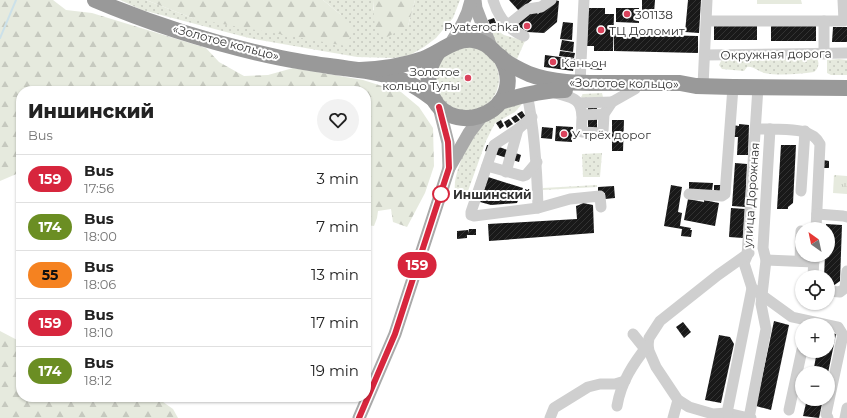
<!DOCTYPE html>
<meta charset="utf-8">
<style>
:root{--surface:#fff;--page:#f2f2f2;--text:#222;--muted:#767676;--line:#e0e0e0}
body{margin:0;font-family:Montserrat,sans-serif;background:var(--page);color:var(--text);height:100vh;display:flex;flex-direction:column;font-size:15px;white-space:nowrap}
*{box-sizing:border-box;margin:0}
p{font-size:13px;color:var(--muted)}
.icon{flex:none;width:22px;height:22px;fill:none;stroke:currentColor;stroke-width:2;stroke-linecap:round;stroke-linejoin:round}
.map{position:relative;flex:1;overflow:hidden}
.details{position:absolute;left:16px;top:86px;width:355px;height:316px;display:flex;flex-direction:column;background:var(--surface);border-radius:16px;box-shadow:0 1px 3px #0004}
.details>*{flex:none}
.badge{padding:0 8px;border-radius:13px;font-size:14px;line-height:26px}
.needle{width:26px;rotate:327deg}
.fabs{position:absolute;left:795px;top:222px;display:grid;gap:8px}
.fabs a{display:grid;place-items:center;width:40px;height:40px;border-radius:50%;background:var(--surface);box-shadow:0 1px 3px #0004;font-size:20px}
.map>.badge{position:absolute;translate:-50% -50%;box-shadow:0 0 0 2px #fff}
.round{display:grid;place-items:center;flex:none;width:42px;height:42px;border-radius:21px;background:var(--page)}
.head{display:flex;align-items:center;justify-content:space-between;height:68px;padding:0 12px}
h1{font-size:19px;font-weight:800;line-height:30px}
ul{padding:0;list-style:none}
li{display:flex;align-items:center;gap:12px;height:48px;padding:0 12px;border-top:1px solid var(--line)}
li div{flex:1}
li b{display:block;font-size:15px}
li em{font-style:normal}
li .badge{min-width:44px;font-weight:700;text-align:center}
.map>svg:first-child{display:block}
.grass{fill:url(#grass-dots)}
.forest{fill:url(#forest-firs)}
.park{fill:url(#park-tufts)}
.garden{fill:#e6eade}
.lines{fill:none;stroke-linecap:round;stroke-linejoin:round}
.stream{stroke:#cce1e9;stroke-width:2}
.building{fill:url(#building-hatch)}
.minor{stroke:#cfcfcf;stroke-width:11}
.major{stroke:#aaa;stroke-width:13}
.highway{stroke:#999;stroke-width:16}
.line-casing{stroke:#fff;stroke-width:9}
.line{stroke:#d7263d;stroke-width:6}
.poi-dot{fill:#da435c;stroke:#fff;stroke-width:1.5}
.stop-dot{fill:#fff;stroke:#d7263d;stroke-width:2}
.labels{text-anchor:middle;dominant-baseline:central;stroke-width:4;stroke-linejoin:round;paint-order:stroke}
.poi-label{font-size:12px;fill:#323232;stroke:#fff;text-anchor:start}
.street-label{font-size:12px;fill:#323232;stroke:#fff}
.stop-label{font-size:12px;font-weight:bold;fill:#323232;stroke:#fff;text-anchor:start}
</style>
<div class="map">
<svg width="847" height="418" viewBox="0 0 847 418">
<defs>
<pattern id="grass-dots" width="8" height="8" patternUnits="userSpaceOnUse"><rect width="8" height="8" fill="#e6eade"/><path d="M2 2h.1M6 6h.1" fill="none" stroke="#c6c9bf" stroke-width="1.8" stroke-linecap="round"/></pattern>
<pattern id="forest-firs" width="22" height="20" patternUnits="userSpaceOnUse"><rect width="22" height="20" fill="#e6eade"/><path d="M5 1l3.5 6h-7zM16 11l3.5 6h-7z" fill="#c6c9bf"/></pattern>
<pattern id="park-tufts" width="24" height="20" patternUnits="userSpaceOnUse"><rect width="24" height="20" fill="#e6eade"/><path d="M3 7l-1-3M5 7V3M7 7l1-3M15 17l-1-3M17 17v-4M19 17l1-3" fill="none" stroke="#c6c9bf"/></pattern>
<pattern id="building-hatch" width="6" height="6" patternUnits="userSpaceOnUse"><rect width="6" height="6" fill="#191919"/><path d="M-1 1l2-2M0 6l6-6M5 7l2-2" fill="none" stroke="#323232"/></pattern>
</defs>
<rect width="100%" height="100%" fill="#fff"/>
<g class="grass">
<polygon points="120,0 146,0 195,19 341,15 323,0 373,0 373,10 408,26 415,0 460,0 453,18 436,38 424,47 410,55 394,58 357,57 249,38 142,10"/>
<path d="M489 25 491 26 504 35 525 41 517 59C502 50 492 43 489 25Z"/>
<circle cx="467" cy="79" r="32"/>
<path d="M722 59H817C820 63 818 69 814 72 798 74 780 76 764 73 758 71 753 66 747 67L744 71 722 69 719 65Z"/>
<polygon points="839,59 847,60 847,75 831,75 827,73 827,60"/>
<polygon points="602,93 603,97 582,98 581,97 583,94"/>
<path d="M522 104 515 112 495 123 486 141 468 191 455 190C454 183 456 176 458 169 460 164 461 159 463 154 472 131 497 106 522 104Z"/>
<polygon points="602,153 600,177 583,177 582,154"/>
<polygon points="597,185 597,187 543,190 543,188"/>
</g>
<g class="forest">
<polygon points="0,0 53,0 66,10 92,13 206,48 219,62 244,76 268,75 293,68 363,80 401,92 419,107 433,128 434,166 425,193 407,227 393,222 391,209 378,211 377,218 374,226 366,225 366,91 21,91 21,172 0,181"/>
<polygon points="146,0 323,0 341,15 353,30 346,46 195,19"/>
<polygon points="373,0 415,0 408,26 385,38 375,31"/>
<polygon points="0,331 21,342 21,397 156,397 173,409 178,418 0,418"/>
</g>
<polygon class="park" points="834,175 847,176 847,194 833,193"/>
<polygon class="garden" points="757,0 801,0 802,4 757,4"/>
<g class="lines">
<polyline class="stream" points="0,38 16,0"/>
</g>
<g class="building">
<polygon points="509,0 532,0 519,11"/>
<polygon points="555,0 559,1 557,22 544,33 527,32 517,25 533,9 538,14 552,1"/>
<polygon points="642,0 655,0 654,13 642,12"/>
<polygon points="688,0 701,0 699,33 685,32"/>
<polygon points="588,8 605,8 605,14 614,14 613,51 594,51 594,46 587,46"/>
<polygon points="616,8 639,8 639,23 616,22"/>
<polygon points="494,18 496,23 490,25 488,20"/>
<polygon points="563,22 573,23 572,40 560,39"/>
<rect x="714" y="26" width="43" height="14"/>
<rect x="771" y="26" width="45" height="15"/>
<polygon points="833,27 847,27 847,42 832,42"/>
<polygon points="614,34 698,36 698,53 614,51"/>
<polygon points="562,40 574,42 573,52 560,50"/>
<polygon points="560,51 575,53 574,58 559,56"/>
<polygon points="545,55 575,59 573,71 544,67"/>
<polygon points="591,63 602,63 602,70 590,69"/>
<rect x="588" y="106" width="9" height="34"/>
<polygon points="522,111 526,117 522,120 517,114"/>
<polygon points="516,115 520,120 515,123 511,118"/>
<polygon points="509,119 513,124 507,128 504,122"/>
<polygon points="501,120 504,126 500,129 496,123"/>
<polygon points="612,120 624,120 623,151 612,151"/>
<polygon points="739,124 749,125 748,155 737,155 738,137 731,137 732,125 739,126"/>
<polygon points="556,126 573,127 572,142 555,141"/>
<polygon points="542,127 553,128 552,139 541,138"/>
<polygon points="487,145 494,145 521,155 519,162 485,151"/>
<polygon points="781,145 796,145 793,203 788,207 788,209 777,209"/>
<polygon points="823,160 829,161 829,168 823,168"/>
<polygon points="735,163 747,164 745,207 732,206"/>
<polygon points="488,177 523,188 517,203 491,205 480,202"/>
<polygon points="689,182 713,183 712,191 689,189"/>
<polygon points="671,185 682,187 678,212 682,213 680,226 691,228 690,230 692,230 691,237 681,236 682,229 664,226"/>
<polygon points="714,185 721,185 721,192 714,191"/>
<polygon points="614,186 615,198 605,199 605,193 598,193 598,187"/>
<polygon points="688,199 704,202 704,200 719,203 715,226 684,220"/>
<polygon points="583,203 593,205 594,233 489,241 488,224 577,219 576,206 579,205"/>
<polygon points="731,208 745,209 743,238 729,237"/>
<polygon points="826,224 842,225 840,281 833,286 828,288 828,277 824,277 825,255 828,255 828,229 826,229"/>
<polygon points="469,229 476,229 476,235 467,235 467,238 457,239 457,231 468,230 468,233"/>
<polygon points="774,321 789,325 771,410 756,406"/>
<polygon points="683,322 691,332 684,338 676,327"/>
<polygon points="828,332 836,334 828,373 813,373 817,351 828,351"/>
<polygon points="719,335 730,337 734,344 721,403 705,400"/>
<polygon points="807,399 823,399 819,418 803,416"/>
</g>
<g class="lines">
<g class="minor">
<path d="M493 0C498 16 508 30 524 36"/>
<polyline points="707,21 844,21 843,0"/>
<polyline points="508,25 528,9 541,7 551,0"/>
<polyline points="824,54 824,21"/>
<polyline points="705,55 847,53"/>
<polyline points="580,83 584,0"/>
<polyline points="703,86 707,0"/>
<polyline points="758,87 747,256 744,263 752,288 792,317 838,327 843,335 826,414 828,418"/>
<path d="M556 93C571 98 581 97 582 116 582 122 581 127 582 132L602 133 603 132 604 114 612 102 635 89"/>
<path d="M527 94C535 132 537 170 538 208"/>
<polyline points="579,103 612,102"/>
<polyline points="582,115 604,114"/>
<polyline points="532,117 518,129 494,145 471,212 471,215 474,216 538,208 570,199 600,196 601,207"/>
<path d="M770 129C786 130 811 127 820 144L816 229"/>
<polyline points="487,166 523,176 526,175 537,162"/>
<polyline points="506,172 518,129"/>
<polyline points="801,191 805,131"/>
<polyline points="689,194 722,196 725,194 733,87"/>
<polyline points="817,214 843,216 847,217"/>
<polyline points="749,253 718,275 660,321 649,338 648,345 649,351 656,367 678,400 689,407 713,414 727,413 749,418"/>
<polyline points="766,260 814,262"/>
<polyline points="800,261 801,231"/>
<polyline points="813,277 814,256"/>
<polyline points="828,291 840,292 845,288 847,271"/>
<polyline points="633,334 645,349"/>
<path d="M617 406C621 382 633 364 648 345"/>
<polyline points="789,410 802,350"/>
<polyline points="727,413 752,288"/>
<polyline points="550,418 554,408 588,387 600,384 615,384 625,381"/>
<polyline points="673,418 678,400"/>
<polyline points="751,418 749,418 766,329 761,304 766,260 763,248 770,129 755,129"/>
<polyline points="845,418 847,408"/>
</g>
<g class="major">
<polyline points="475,0 476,8 491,47"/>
<path d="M451 43C460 29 468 16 471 0"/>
<polyline points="439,107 448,143 449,168"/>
<polyline points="359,418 395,334 449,168 469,133 482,116"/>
</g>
<g class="highway">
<path d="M95 0C154 25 218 45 281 58 297 61 313 64 329 66 354 70 383 71 406 82 416 86 424 92 432 98"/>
<path d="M438 52C430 65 426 75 430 90 444 140 520 117 506 69 505 65 502 61 501 57"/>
<path d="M360 70C381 69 403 66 423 59 440 53 454 38 473 40 487 42 491 49 500 57 508 64 520 70 529 74 555 84 584 83 611 83 634 83 657 83 680 83L696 86 733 87 847 88"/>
<path d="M500 102C522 95 542 90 565 90"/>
</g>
</g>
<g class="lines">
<defs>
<polyline id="line" points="359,418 395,334 449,168 448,142 439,107"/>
</defs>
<use href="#line" class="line-casing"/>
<use href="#line" class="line"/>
</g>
<g class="poi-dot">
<circle cx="627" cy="14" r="4"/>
<circle cx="527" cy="26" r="4"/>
<circle cx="601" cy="30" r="4"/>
<circle cx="553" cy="62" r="4"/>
<circle cx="468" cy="78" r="4"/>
<circle cx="564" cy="134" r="4"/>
</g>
<circle class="stop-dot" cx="441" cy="194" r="8"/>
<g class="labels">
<g class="poi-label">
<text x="635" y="14">301138</text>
<text x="519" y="26" text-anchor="end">Pyaterochka</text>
<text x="609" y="30">ТЦ Доломит</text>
<text x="561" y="62">Каньон</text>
<text x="460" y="71" text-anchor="end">Золотое<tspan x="460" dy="14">кольцо Тулы</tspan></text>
<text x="572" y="134">У трёх дорог</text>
</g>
<g class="street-label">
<text transform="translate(226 42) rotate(15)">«Золотое кольцо»</text>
<text transform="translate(776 54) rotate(-1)">Окружная дорога</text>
<text transform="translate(624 83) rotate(1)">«Золотое кольцо»</text>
<text transform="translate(751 195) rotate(-86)">улица Дорожная</text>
</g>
<g class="stop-label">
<text x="453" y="194">Иншинский</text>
</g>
</g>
</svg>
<div class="fabs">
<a><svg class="needle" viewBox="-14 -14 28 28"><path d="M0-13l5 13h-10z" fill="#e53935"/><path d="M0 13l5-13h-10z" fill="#767676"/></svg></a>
<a><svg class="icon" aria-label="locate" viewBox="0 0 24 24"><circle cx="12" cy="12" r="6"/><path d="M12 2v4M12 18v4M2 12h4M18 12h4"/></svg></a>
<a>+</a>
<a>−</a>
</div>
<b class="badge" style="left:417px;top:265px;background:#d7263d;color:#fff">159</b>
<section class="details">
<div class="head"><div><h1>Иншинский</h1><p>Bus</p></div><a class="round"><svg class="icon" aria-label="heart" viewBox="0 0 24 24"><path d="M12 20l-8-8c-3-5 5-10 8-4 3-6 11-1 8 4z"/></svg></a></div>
<ul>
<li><span class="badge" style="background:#d7263d;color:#fff">159</span><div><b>Bus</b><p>17:56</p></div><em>3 min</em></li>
<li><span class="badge" style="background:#6b8e23;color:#fff">174</span><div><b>Bus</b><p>18:00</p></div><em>7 min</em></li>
<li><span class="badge" style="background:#f58220;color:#111">55</span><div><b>Bus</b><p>18:06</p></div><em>13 min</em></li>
<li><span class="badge" style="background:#d7263d;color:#fff">159</span><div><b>Bus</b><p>18:10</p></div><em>17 min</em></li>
<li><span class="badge" style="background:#6b8e23;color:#fff">174</span><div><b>Bus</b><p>18:12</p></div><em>19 min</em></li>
</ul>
</section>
</div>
